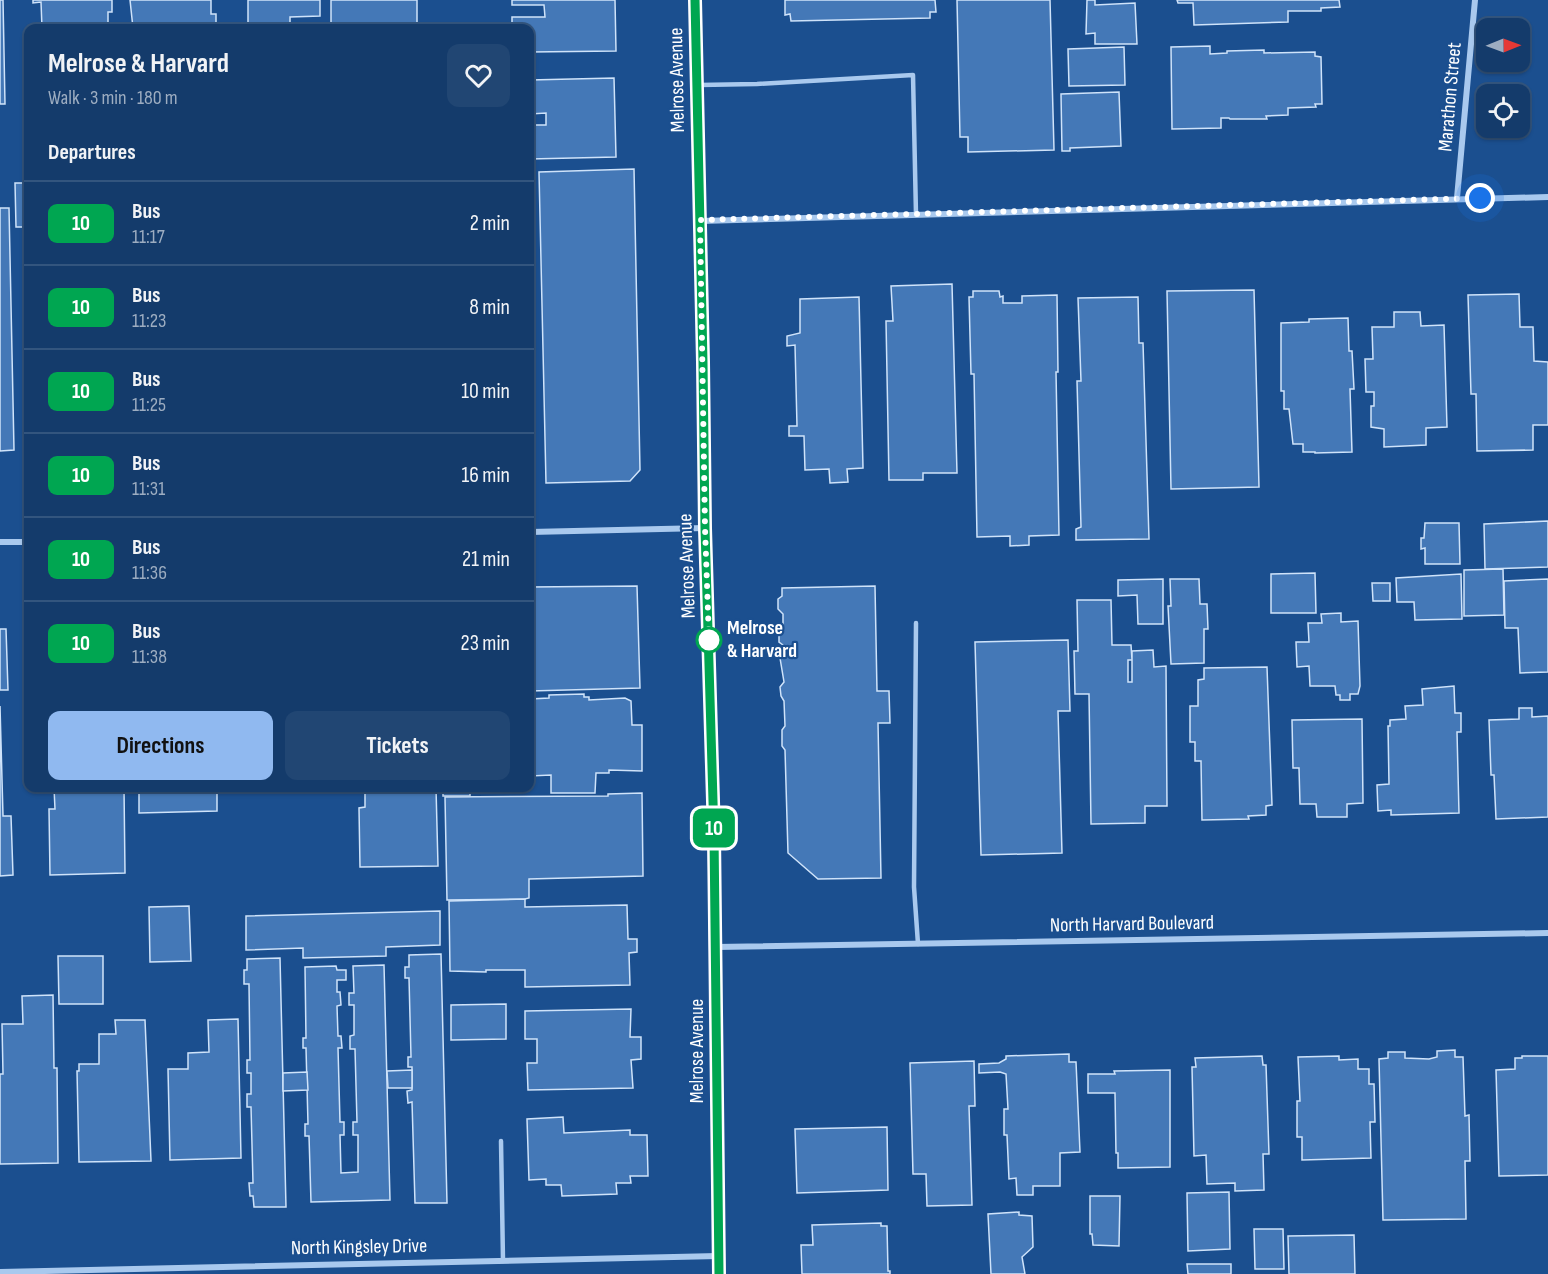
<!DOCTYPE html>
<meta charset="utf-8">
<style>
:root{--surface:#143b6b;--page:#214673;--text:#f1f3f6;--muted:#9dadc1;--line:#33557e;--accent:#90b9f0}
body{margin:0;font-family:"Sofia Sans Condensed",sans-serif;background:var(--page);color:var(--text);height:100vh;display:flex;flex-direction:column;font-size:22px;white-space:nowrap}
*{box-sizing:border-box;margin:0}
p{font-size:20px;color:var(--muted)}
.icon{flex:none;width:33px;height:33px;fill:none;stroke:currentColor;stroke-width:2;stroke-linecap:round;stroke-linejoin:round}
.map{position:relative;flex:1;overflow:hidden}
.side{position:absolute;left:24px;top:24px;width:510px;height:768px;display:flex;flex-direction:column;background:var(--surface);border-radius:12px;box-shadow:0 2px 4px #0004,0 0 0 2px var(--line)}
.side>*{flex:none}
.badge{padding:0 12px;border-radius:9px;font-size:21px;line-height:39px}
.needle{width:39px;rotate:89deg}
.buttons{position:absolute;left:1476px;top:18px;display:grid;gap:12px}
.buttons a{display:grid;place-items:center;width:54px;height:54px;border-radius:12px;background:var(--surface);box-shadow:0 2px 4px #0004,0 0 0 2px var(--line);font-size:30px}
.you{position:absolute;width:30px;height:30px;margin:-15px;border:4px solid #fff;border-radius:50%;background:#1a73e8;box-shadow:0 0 0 9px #1a73e833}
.map>.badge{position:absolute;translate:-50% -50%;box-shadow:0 0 0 3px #fff}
h2{padding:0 24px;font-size:22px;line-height:54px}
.round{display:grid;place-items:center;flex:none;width:63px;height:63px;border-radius:12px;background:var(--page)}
.summary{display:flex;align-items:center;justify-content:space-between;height:102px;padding:0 24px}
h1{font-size:28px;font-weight:700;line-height:45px}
.button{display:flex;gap:12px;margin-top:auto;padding:12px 24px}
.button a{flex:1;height:69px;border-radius:12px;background:var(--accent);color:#111;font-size:24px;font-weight:700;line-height:69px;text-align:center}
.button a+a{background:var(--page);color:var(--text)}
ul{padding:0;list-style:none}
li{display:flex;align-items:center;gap:18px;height:84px;padding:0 24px;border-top:2px solid var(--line)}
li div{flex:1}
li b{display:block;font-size:22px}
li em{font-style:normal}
li .badge{min-width:66px;font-weight:700;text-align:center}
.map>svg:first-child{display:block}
.building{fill:#4478b7;stroke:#cfe3fa;stroke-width:1.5}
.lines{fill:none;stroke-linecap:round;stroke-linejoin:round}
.lane{stroke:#a9c9ee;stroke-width:4.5}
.street{stroke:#a9c9ee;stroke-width:6}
.secondary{stroke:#d6e6fa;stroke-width:12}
.line-casing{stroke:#fff;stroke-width:14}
.line{stroke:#00a651;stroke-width:9}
.walk{stroke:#fff;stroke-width:6;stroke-dasharray:0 10.8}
.stop-dot{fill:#fff;stroke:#00a651;stroke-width:3}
.labels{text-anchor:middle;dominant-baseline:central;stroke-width:4.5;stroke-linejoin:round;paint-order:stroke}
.street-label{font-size:20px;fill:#fff;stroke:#1b4f8f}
.stop-label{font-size:20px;font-weight:bold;fill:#fff;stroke:#1b4f8f;text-anchor:start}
</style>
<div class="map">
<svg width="1548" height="1274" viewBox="0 0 1548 1274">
<rect width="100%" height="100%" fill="#1b4f8f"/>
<g class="building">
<polygon points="0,0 3,0 5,104 0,104"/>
<polygon points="33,0 112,0 112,12 108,12 108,28 42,28 41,2 33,3"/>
<polygon points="130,0 211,0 211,14 216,14 216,28 133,28"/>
<polygon points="248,0 320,0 320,16 290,17 290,28 248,28"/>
<rect x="331" y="0" width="86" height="28"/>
<polygon points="512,0 615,0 616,51 530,52 530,28 512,28 512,17 545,17 544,5 512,5"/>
<polygon points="785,0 935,0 936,12 930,12 930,18 791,21 790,14 785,15"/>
<polygon points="957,0 1050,0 1054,150 968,152 968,137 960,137"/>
<polygon points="1087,0 1095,0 1095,5 1135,3 1137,44 1095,44 1095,33 1086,34"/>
<polygon points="1177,0 1339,0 1340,7 1321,8 1321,11 1288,11 1288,22 1194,25 1193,3 1178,3"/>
<polygon points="1210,46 1210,54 1227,53 1227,51 1264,50 1264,53 1315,52 1315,56 1321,57 1322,104 1315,104 1316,107 1288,108 1288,115 1266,116 1267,119 1230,119 1229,118 1221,118 1221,128 1172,129 1171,47"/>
<polygon points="1124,47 1125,85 1069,86 1068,49"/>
<polygon points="614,78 616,157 530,159 530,125 546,125 546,113 530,114 530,80"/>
<polygon points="1119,92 1121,146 1070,148 1070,151 1062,151 1061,94"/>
<polygon points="634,169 640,470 630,481 546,483 539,172"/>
<polygon points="15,183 28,183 28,227 16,227"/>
<polygon points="0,208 9,208 14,450 0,451"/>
<polygon points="952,284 957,473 923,473 923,480 889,480 886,321 893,321 891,286"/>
<polygon points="1254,290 1259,487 1171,489 1167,291"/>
<polygon points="973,291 999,291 1000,297 1003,296 1003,303 1022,303 1022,296 1057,295 1058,372 1056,372 1059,535 1029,536 1029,545 1010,546 1010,536 977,537 974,374 971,374 969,297 973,297"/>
<polygon points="1519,294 1520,327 1533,327 1534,361 1548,362 1548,425 1533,425 1533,450 1477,451 1476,394 1471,394 1468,295"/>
<polygon points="859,297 863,468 847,469 848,482 830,483 829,469 805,470 804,436 789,436 789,426 797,426 795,345 787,346 787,336 800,333 800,299"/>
<polygon points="1138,297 1139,343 1143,343 1149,539 1076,540 1076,529 1081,527 1077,381 1081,381 1078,298"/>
<polygon points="1394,312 1420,312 1421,326 1444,325 1447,427 1426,428 1426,445 1384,447 1384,429 1371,427 1371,406 1374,406 1374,392 1366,392 1365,359 1373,359 1372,327 1394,327"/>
<polygon points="1348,318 1349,351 1352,351 1354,389 1350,389 1352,452 1315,453 1315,452 1303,452 1303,444 1293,444 1289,409 1284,409 1284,391 1281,391 1281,323 1309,322 1309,319"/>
<polygon points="1548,521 1548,567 1485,569 1484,524"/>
<polygon points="1425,523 1459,523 1460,564 1425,564 1425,548 1421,549 1421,538 1424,538"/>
<polygon points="1503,569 1504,615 1464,616 1464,570"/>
<polygon points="1315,573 1316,613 1271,613 1271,574"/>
<polygon points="1461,574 1462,619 1415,620 1414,602 1397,602 1396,578"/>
<polygon points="1163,579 1163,624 1138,624 1137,595 1118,596 1118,580"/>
<polygon points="1170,579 1199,579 1200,604 1207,604 1208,629 1204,629 1204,663 1171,664 1168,606 1171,606"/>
<polygon points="1548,579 1548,672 1520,673 1518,628 1505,628 1504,581"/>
<polygon points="1372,583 1390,583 1390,601 1373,601"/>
<polygon points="637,586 640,688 530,691 530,587"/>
<polygon points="875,586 877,691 889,691 890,723 878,723 881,878 818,879 788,853 785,750 782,746 782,730 785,726 784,701 781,696 780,687 784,682 780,658 783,655 783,645 779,642 779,631 783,626 783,614 778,609 778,599 782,596 782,588"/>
<polygon points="1077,600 1111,600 1112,645 1131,645 1132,660 1128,660 1128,682 1132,682 1132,651 1153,650 1154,667 1166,666 1167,806 1145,806 1145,823 1091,824 1089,694 1075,694 1074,651 1078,651"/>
<polygon points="1341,613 1341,622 1358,621 1360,686 1358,694 1350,694 1350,700 1340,700 1340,695 1336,695 1335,686 1310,686 1309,666 1297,667 1296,642 1309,642 1308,623 1322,623 1321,614"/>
<polygon points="0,629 6,629 8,690 0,690"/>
<polygon points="1068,640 1070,711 1058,711 1062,853 981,855 975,642"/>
<polygon points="1267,667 1272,805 1266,806 1266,815 1248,816 1249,819 1202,820 1201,761 1195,761 1195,742 1190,742 1190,706 1198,706 1198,680 1204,679 1204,668"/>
<polygon points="1454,686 1455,713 1461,713 1461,732 1457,732 1459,813 1391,815 1391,810 1378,811 1377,785 1389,784 1388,726 1390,726 1390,720 1406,719 1405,706 1423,705 1422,689"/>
<polygon points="584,694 584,697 589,697 589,700 625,698 631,701 632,725 642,725 642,771 609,770 609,773 596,773 595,793 551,793 551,775 530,776 530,699 549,698 549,695"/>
<polygon points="0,706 3,816 11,816 13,875 0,876"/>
<polygon points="1519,708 1532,708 1532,717 1548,716 1548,817 1496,819 1494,775 1491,775 1489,720 1519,719"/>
<polygon points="1362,719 1363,803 1347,804 1347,817 1317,817 1316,804 1300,804 1299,768 1293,768 1292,720"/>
<polygon points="54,788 124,788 125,873 50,875 49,809 55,809"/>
<polygon points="139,788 217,788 217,811 139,813"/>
<polygon points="365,788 436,788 438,866 360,867 359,808 365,807"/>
<rect x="443" y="788" width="27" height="8"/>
<polygon points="642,793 643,876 529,879 529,898 525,899 447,900 445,797 608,796 608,794"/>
<polygon points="525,899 525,907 627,905 628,939 637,939 637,952 629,953 630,985 525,987 525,970 486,970 486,972 450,971 449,901"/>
<polygon points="189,906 191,961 150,962 149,907"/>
<polygon points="440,911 440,945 386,947 386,956 303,958 303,948 246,950 246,916"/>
<polygon points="441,954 447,1203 415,1203 412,1102 408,1103 407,1091 412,1090 412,1067 408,1067 408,1057 411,1057 409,978 405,978 405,967 409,967 409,955"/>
<polygon points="58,956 103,956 103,1004 59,1004"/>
<polygon points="280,958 286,1207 254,1207 253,1196 250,1196 249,1183 253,1183 251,1107 247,1107 247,1094 251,1094 251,1073 247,1073 247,1060 250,1060 249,984 244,984 244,970 247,970 247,959"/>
<polygon points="384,965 390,1200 311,1202 309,1136 305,1136 305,1124 308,1124 306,1048 303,1048 303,1038 306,1038 305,967 336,966 337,970 346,970 346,980 337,980 337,992 340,992 341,1005 337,1006 338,1036 341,1036 342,1048 338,1048 340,1122 344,1122 344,1135 340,1135 341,1173 358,1172 358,1135 353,1135 353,1122 357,1122 355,1049 350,1049 350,1036 354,1035 354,1005 349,1005 349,993 354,993 353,966"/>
<polygon points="53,995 54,1068 57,1068 58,1163 0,1164 0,1074 3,1074 2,1024 23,1024 22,996"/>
<polygon points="506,1004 506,1039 451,1040 451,1005"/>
<polygon points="631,1009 630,1037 641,1037 641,1059 631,1060 633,1088 528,1090 527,1063 537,1063 537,1039 525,1039 525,1011"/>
<polygon points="238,1019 241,1158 170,1160 168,1069 188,1069 188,1053 209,1052 208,1020"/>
<polygon points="115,1020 145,1020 151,1161 79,1162 77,1071 79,1071 79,1064 99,1064 99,1034 116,1034"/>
<polygon points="1455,1050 1455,1057 1463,1057 1465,1116 1469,1115 1470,1161 1465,1161 1466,1219 1383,1220 1379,1059 1388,1058 1388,1052 1405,1052 1405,1058 1429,1059 1437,1057 1437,1051"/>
<polygon points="1069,1054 1069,1062 1076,1062 1080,1152 1060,1153 1060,1186 1033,1186 1033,1195 1017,1195 1016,1178 1009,1179 1007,1135 1004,1135 1004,1109 1008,1109 1006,1074 1000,1072 979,1073 979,1064 999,1063 1006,1059 1006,1056"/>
<polygon points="1262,1056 1263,1065 1266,1065 1269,1154 1263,1154 1264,1190 1235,1191 1235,1183 1207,1184 1206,1155 1194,1156 1192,1067 1196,1067 1195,1058"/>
<polygon points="1339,1056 1339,1060 1358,1059 1358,1069 1369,1069 1369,1084 1374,1084 1375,1122 1370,1122 1371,1158 1302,1160 1302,1137 1297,1137 1297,1101 1300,1101 1298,1057"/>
<polygon points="1522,1056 1548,1056 1548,1175 1499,1176 1496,1070 1515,1069 1515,1058 1522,1058"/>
<polygon points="974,1061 975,1106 969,1106 972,1205 927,1206 926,1174 913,1174 910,1063"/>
<polygon points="412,1070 412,1088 388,1088 387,1071"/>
<polygon points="1170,1070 1170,1167 1118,1168 1118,1153 1116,1153 1115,1093 1088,1093 1088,1074 1115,1074 1114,1071"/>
<polygon points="307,1072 308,1090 283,1091 283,1073"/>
<polygon points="563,1117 564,1133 630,1130 630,1135 647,1135 648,1176 630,1176 631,1183 616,1183 617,1194 562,1196 561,1185 546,1185 546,1179 529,1180 527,1119"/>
<polygon points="887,1127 888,1190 797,1193 795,1129"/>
<polygon points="1229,1192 1230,1249 1188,1251 1187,1193"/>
<polygon points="1090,1196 1120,1196 1119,1246 1093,1245 1092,1234 1090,1234"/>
<polygon points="1019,1212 1019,1215 1032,1216 1033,1247 1022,1257 1025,1274 991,1274 988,1214"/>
<polygon points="881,1223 881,1226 887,1226 888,1271 890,1271 890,1274 802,1274 801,1245 813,1245 812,1225"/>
<polygon points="1254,1229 1283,1229 1284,1269 1255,1269"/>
<polygon points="1354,1235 1355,1274 1289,1274 1288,1236"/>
<polygon points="1187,1264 1231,1264 1231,1274 1188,1274"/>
</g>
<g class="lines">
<g class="lane">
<polyline points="699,85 757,84 913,75 916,215"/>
<polyline points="916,623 914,887 918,944"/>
<polyline points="501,1141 503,1261"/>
</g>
<g class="street">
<polyline points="1457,198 1475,0"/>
<polyline points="700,221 1548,197"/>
<polyline points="530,532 705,528"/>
<polyline points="0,542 28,542"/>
<polyline points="716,947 1548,933"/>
<polyline points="0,1272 718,1256"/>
</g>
<polyline class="secondary" points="695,0 703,362 705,528 713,790 719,1274"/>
</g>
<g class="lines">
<defs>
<polyline id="line" points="695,0 703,362 705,528 714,835 719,1274"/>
</defs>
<use href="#line" class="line-casing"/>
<use href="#line" class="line"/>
<polyline class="walk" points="709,640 705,528 700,220 1480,198"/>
</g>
<circle class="stop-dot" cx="709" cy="640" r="12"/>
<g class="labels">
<g class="street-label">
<text transform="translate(677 80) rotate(-91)">Melrose Avenue</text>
<text transform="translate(1450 97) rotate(-85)">Marathon Street</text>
<text transform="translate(687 566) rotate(-92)">Melrose Avenue</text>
<text transform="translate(1132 924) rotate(-1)">North Harvard Boulevard</text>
<text transform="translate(697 1051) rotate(-90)">Melrose Avenue</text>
<text transform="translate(359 1247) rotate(-1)">North Kingsley Drive</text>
</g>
<g class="stop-label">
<text x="727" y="628">Melrose<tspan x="727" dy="23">&amp; Harvard</tspan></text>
</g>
</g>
</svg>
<div class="buttons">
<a><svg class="needle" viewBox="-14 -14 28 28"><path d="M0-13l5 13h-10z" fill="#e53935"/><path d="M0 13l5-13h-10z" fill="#9dadc1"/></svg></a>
<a><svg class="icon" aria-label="locate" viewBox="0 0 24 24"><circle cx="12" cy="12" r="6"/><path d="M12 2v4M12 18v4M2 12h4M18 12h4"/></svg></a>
</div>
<div class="you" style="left:1480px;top:198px"></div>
<b class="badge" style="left:714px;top:828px;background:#00a651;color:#fff">10</b>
<section class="side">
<div class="summary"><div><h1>Melrose &amp; Harvard</h1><p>Walk · 3 min · 180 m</p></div><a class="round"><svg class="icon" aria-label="heart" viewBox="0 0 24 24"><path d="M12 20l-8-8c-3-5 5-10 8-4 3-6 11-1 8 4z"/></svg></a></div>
<h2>Departures</h2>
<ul>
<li><span class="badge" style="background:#00a651;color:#fff">10</span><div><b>Bus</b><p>11:17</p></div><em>2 min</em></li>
<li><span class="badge" style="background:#00a651;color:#fff">10</span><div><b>Bus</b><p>11:23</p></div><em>8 min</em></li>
<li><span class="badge" style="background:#00a651;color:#fff">10</span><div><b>Bus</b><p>11:25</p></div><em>10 min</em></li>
<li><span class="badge" style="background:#00a651;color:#fff">10</span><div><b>Bus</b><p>11:31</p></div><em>16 min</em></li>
<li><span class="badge" style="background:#00a651;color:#fff">10</span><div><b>Bus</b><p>11:36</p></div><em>21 min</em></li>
<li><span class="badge" style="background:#00a651;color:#fff">10</span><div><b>Bus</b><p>11:38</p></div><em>23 min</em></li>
</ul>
<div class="button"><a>Directions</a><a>Tickets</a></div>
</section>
</div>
